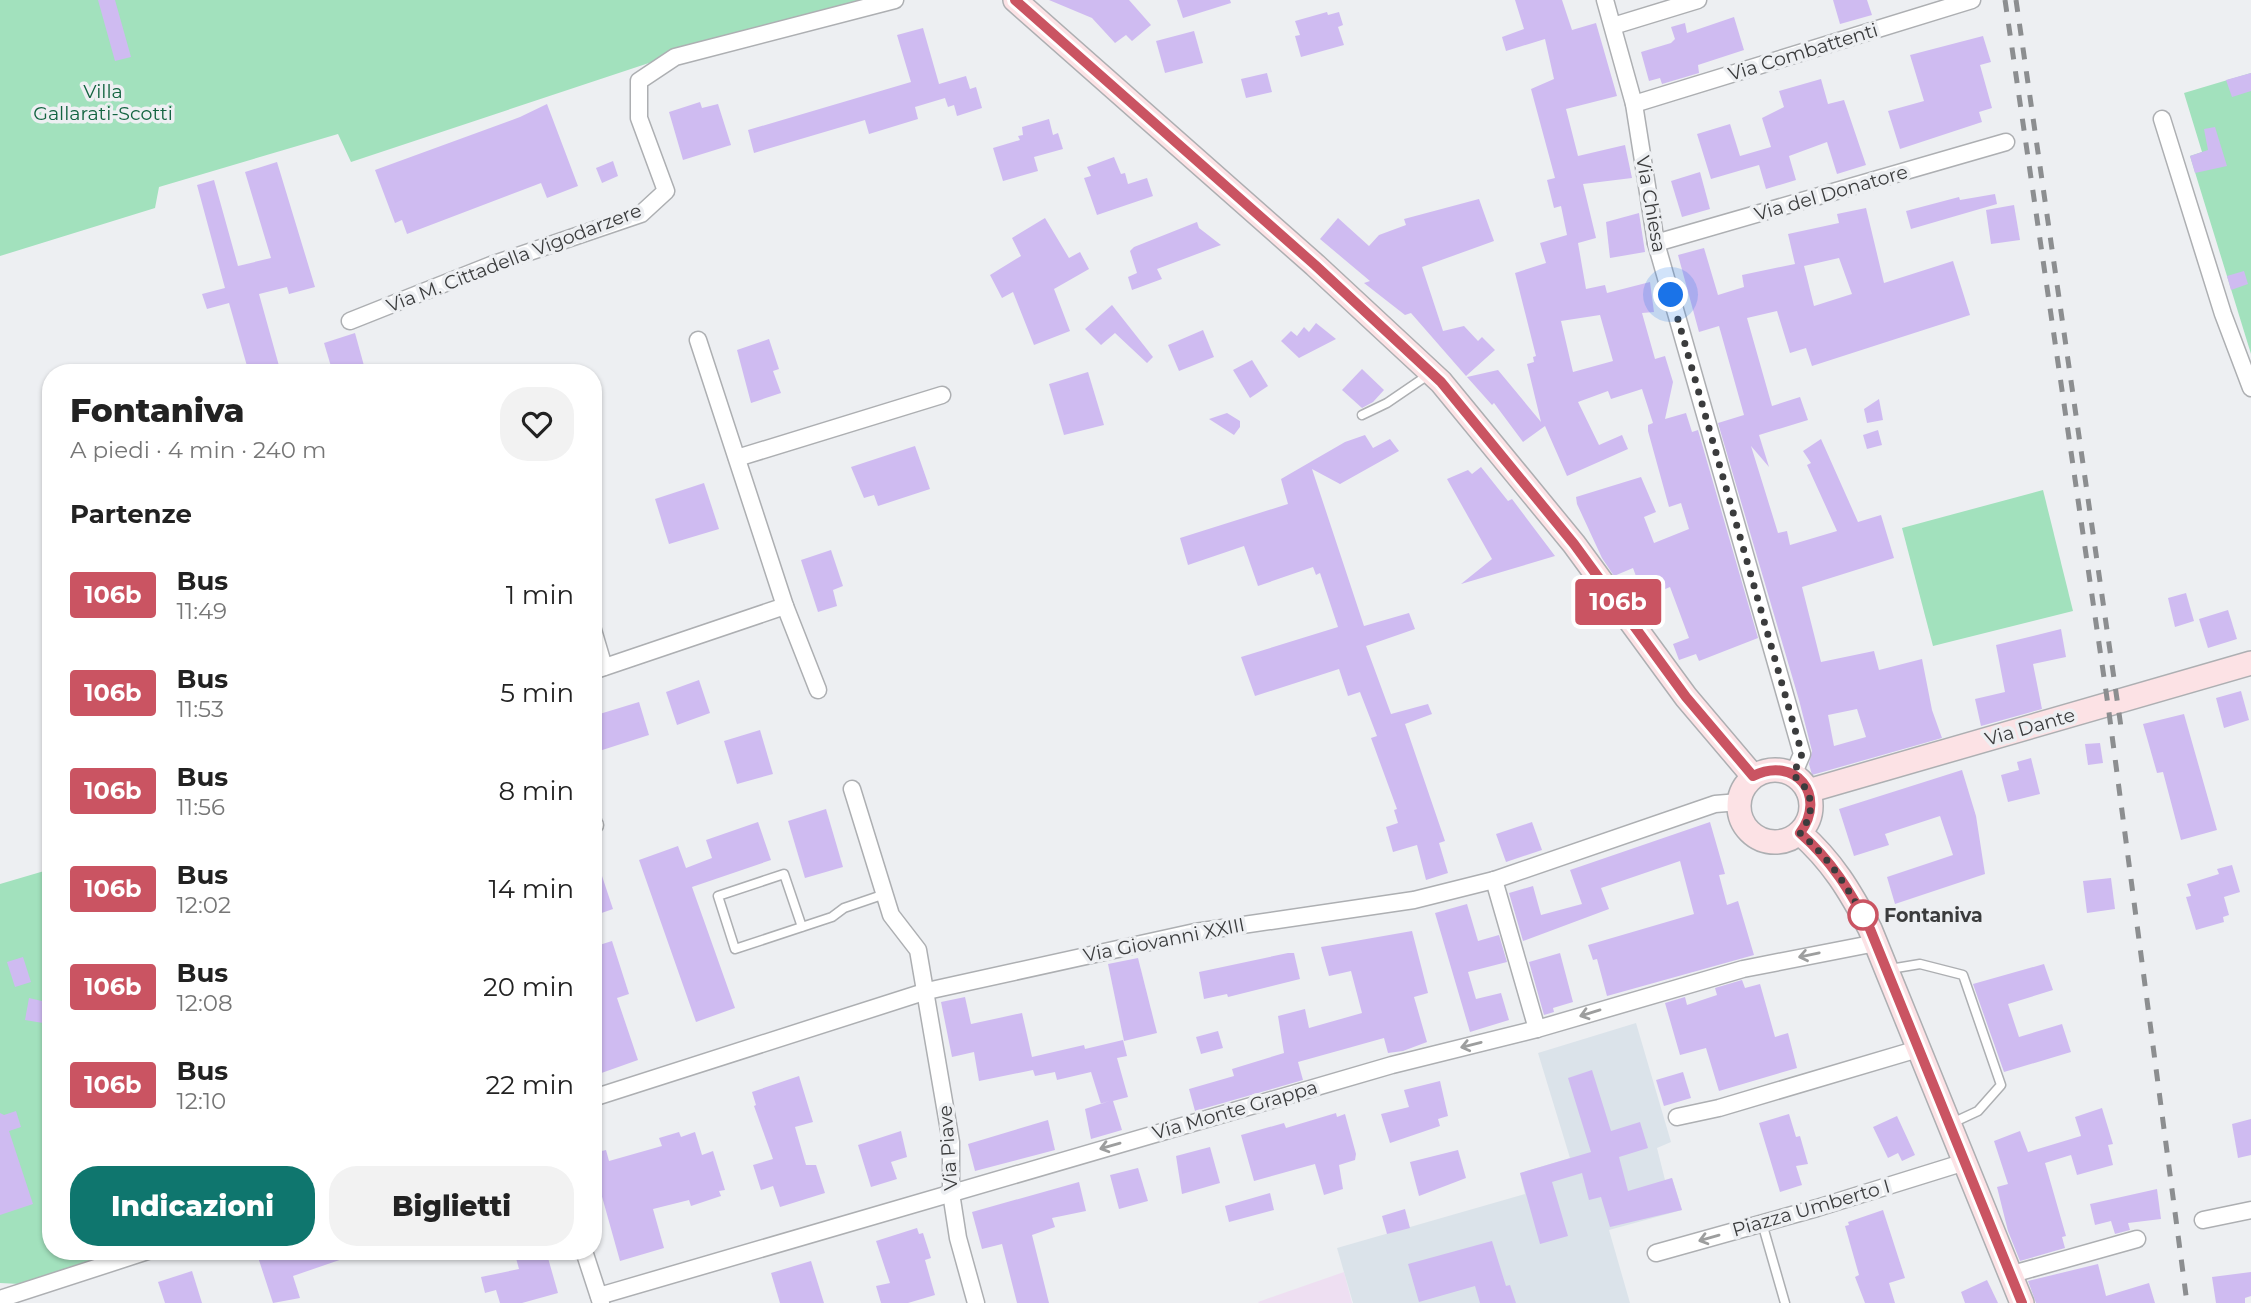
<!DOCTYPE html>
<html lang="it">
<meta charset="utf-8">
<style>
:root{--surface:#fff;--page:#f2f2f2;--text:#222;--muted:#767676;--accent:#0f766e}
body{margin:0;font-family:Montserrat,sans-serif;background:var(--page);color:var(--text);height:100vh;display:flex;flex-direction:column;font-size:26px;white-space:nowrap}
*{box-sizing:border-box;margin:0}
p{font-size:23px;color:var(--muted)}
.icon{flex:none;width:38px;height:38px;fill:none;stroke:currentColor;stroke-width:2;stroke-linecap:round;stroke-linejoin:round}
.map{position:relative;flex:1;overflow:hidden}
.side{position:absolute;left:42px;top:364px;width:560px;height:896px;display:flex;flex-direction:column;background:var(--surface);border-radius:28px;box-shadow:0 2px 5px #0004}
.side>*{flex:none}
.badge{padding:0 14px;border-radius:5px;font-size:24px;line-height:46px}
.you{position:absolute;width:35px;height:35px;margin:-18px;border:5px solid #fff;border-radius:50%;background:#1a73e8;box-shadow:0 0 0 10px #1a73e833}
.map>.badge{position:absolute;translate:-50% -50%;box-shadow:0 0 0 4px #fff}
h2{padding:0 28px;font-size:26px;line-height:63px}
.round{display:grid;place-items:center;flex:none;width:74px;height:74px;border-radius:28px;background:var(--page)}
.summary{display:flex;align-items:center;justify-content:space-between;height:119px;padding:0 28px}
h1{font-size:33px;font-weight:800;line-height:52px}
.action{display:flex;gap:14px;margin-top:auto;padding:14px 28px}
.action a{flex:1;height:80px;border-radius:28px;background:var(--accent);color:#fff;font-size:28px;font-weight:800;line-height:80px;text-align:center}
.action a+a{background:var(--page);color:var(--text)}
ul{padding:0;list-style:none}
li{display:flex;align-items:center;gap:21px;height:98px;padding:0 28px}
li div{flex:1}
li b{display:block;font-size:26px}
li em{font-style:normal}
li .badge{min-width:77px;font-weight:700;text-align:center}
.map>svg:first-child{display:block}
.commercial{fill:#eedff2}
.built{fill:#dbe3ea}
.green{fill:#a2e1bd}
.building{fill:#cfbbf1;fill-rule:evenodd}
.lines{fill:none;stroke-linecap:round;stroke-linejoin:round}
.lane-casing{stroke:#adafb2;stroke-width:11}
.street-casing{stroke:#adafb2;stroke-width:19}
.secondary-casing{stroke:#adafb2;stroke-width:26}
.lane{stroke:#fff;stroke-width:8}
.street{stroke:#fff;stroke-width:16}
.secondary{stroke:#fce2e5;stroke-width:23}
.rail{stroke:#8c8e90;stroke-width:5;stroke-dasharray:12 12;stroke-linecap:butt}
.oneway{stroke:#9d9e9e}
.line-casing{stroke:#fff;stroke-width:16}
.line{stroke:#ca5462;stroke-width:10}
.walk{stroke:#3b3c3d;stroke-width:7;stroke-dasharray:0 12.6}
.stop-dot{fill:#fff;stroke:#ca5462;stroke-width:3.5}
.labels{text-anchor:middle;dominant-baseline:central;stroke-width:7;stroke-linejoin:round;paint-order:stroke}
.street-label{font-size:19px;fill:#3b3c3d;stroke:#edeff2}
.park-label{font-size:19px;fill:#136441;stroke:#edeff2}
.stop-label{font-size:19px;font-weight:bold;fill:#3b3c3d;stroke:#edeff2;text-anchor:start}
</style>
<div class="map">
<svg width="2251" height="1303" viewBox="0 0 2251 1303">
<rect width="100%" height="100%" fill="#edeff2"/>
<polygon class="commercial" points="1344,1272 1352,1303 1259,1303 1258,1302"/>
<polygon class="built" points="1636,1023 1671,1142 1657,1148 1665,1180 1672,1178 1682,1210 1609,1230 1630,1303 1353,1303 1337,1248 1525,1194 1520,1173 1570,1158 1538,1053"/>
<g class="green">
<polygon points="0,0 869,0 661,59 351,162 338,134 159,187 155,208 0,256"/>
<polygon points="2251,73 2251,354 2190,156 2202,152 2184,93"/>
<polygon points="2043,490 2073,611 1933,646 1902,528"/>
<polygon points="51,869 51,1251 119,1251 20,1284 0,1283 0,884"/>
</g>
<g class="building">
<polygon points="98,0 115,0 131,57 115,61"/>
<polygon points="1049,0 1129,0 1151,25 1132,41 1126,35 1115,43 1092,18"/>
<polygon points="1177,0 1230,0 1231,3 1183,18"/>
<path d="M1515 0H1562L1572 30 1596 23 1617 96 1566 109 1578 156 1625 145 1632 178 1583 184 1596 238 1578 243 1586 289 1605 285 1607 293 1650 282 1654 312 1642 313 1655 359 1665 356 1673 382 1665 419 1686 413 1692 432 1698 430 1758 638 1699 661 1696 654 1679 660 1673 644 1689 638 1670 587 1644 598 1633 568 1614 576 1602 558 1577 504 1576 497 1641 477 1656 512 1644 517 1654 543 1689 529 1681 503 1669 507 1648 431V425L1653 423 1642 389 1611 399 1608 391 1578 402 1599 445 1622 435 1628 449 1567 476 1545 426 1523 442 1494 403 1492 405 1467 377 1498 370 1541 422 1527 364 1534 362 1533 357 1536 356 1515 273 1546 263 1540 243 1567 235 1561 206 1554 208 1547 180 1555 178 1531 89 1554 79 1545 39 1506 51 1502 37 1524 29ZM1600 315 1613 361 1573 372 1561 321Z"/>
<polygon points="1833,0 1867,0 1872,15 1840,24"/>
<polygon points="1327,12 1328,15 1339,12 1343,25 1338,27 1344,45 1301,57 1295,36 1300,35 1295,21"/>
<polygon points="1734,17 1744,50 1698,65 1699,73 1662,84 1660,78 1649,81 1641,52 1671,43 1675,39 1671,27 1685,23 1687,33"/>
<polygon points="923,28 939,84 966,76 970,89 976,87 982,108 957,116 954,105 948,107 945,98 915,107 918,119 869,134 865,120 754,153 748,130 911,82 897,35"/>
<polygon points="1194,31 1203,63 1165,73 1156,41"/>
<polygon points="1983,36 1991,62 1980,65 1992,108 1979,112 1982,122 1900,149 1888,111 1924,101 1910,55"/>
<polygon points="1267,73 1272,92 1246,98 1241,79"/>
<polygon points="2251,73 2251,91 2232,97 2226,80"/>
<polygon points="1821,79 1828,104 1844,100 1866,165 1837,174 1827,142 1789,156 1796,180 1766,189 1759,165 1711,179 1697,134 1730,124 1740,156 1771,147 1762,118 1784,107 1779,91"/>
<polygon points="700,102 702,108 718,104 731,145 683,160 669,112"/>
<polygon points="547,104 578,186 547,198 541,183 407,234 402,220 395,223 375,170 520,117"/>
<polygon points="1049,119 1053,135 1058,133 1063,149 1034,157 1038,171 1003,181 993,148 1020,140 1018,136 1023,135 1022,127"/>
<polygon points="2215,127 2227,166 2195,173 2190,156 2208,150 2204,129"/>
<polygon points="1114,157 1121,174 1125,173 1128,184 1147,178 1153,196 1097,215 1084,178 1091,176 1087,167"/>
<polygon points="613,161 618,176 602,183 596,168"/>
<polygon points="277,162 315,287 289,294 287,287 259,294 281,373 249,373 229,303 207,309 202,294 225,288 197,185 214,180 238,266 271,258 245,172"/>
<polygon points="1700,172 1710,209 1682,217 1671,181"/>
<polygon points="1995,194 1997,204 1911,229 1906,211 1959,197 1960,200"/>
<polygon points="1479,199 1494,241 1422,267 1443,331 1464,326 1478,341 1482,337 1495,350 1466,376 1411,313 1405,315 1364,283 1370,281 1320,239 1338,218 1369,246 1379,235 1406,225 1404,219"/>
<polygon points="2014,205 2020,240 1991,244 1986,210"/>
<path d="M1866 208 1884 283 1953 261 1970 315 1812 366 1806 348 1790 353 1777 311 1747 318 1772 406 1800 397 1808 420 1759 435 1769 467 1751 446 1778 533 1787 531 1790 545 1837 531 1807 465 1811 463 1803 451 1821 439 1858 522 1881 515 1894 558 1802 587 1821 662 1874 651 1879 670 1922 659 1932 710 1942 738 1812 775 1809 764 1812 751 1799 700 1718 423 1744 415 1719 326 1699 332 1678 255 1704 248 1718 295 1744 287 1742 275 1795 264 1788 234 1839 223 1837 214ZM1839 258 1852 294 1814 306 1804 266ZM1857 709 1866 737 1834 746 1828 715Z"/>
<polygon points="1639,213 1645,252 1610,258 1606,222"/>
<polygon points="1045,218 1069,258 1080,252 1089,269 1054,289 1070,331 1034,345 1013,292 1002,298 990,275 1021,256 1012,238"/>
<polygon points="1197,222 1199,228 1221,245 1157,269 1162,279 1132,290 1128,277 1137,273 1130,251 1134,247"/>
<polygon points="2244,271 2248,284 2231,290 2227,276"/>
<polygon points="1112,305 1153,357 1147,363 1115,333 1101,345 1085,329"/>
<polygon points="1316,323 1336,339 1299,358 1281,341 1291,331 1297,336 1304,327 1309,332"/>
<polygon points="1203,330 1214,357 1179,371 1168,345"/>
<polygon points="355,333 366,373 333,373 324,343"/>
<polygon points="769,339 779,369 773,371 781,393 751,403 737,350"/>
<polygon points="1252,360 1268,386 1250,398 1233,370"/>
<polygon points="1362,369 1384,390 1373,402 1362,408 1342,390"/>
<polygon points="1088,372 1104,425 1064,435 1049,384"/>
<polygon points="1879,399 1883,420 1867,423 1864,409"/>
<polygon points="1227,413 1240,421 1240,427 1234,435 1209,419"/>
<polygon points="1878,430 1882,445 1867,449 1863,435"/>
<polygon points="1365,435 1373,448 1390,439 1399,451 1340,484 1312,469 1364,626 1409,613 1415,629 1366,646 1391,714 1428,704 1432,714 1405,724 1445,841 1439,843 1448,873 1426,880 1417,845 1393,852 1386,827 1398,823 1394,810 1397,809 1371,738 1377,736 1360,692 1348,696 1339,669 1255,696 1241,657 1338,627 1320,573 1316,575 1313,567 1258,586 1244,546 1188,565 1180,538 1288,504 1281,479 1345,442"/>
<polygon points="915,446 930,489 878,506 874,495 864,498 851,467"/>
<polygon points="1481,467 1508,501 1512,499 1555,556 1461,584 1492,559 1447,479 1468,470 1472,474"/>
<polygon points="704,483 719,529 669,544 655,499"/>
<polygon points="831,550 843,586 833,590 837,606 818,612 801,560"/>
<polygon points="2186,593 2194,621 2175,627 2168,598"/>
<polygon points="2228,610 2237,639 2208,648 2199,619"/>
<polygon points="2061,629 2066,657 2033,664 2042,709 1981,726 1975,699 2005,692 1996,645"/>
<polygon points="699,680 710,713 677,725 666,692"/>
<polygon points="2241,691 2249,720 2224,728 2216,698"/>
<polygon points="639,702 649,735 593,753 593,716"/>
<polygon points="2184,714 2217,830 2181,840 2163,772 2157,773 2143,724"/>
<polygon points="760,730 773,774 737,784 724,741"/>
<polygon points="2100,743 2103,763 2088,765 2085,744"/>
<polygon points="2031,758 2040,794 2008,802 2001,775 2019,770 2017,762"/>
<polygon points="1962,770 1976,816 1985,874 1895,904 1887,877 1953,855 1940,816 1885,834 1889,845 1854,856 1839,809"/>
<polygon points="826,809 843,867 805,878 788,821"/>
<polygon points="758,822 771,860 692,887 735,1008 696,1022 639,860 678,846 686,868 712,858 706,840"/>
<polygon points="1532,822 1542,850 1506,862 1496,834"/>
<polygon points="1710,822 1725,874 1719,875 1727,905 1738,901 1754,955 1607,996 1597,959 1593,960 1588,945 1694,914 1680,861 1601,888 1609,909 1523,941 1509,893 1533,886 1541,915 1582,904 1570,870"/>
<polygon points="593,858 596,858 613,909 593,916"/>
<polygon points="2232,865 2240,892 2224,897 2229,915 2223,917 2224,922 2196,930 2186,897 2191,896 2187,884 2219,874 2217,869"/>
<polygon points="2111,878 2115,909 2087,913 2083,881"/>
<polygon points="1467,904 1478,941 1499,935 1507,962 1468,972 1476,999 1501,993 1509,1020 1470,1032 1435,913"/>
<polygon points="1412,931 1428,993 1414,997 1427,1042 1403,1051 1388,1053 1384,1038 1298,1062 1303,1080 1195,1111 1189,1089 1234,1076 1232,1069 1284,1053 1278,1016 1305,1009 1309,1028 1362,1013 1351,971 1329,976 1321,947"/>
<polygon points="612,941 629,994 617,998 638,1060 593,1076 593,947"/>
<polygon points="1288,953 1294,953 1300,979 1228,997 1227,994 1204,999 1199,972"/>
<polygon points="1560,953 1573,1002 1553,1008 1554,1012 1544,1015 1529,962"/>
<polygon points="23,957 31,982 15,987 7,962"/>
<polygon points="1138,958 1157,1033 1124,1041 1108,964"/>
<polygon points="2044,964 2053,990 2008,1004 2019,1037 2062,1024 2071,1052 2004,1072 1973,984"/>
<polygon points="1742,980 1745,988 1760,984 1775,1037 1788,1033 1797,1068 1719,1091 1706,1048 1680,1055 1665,1003 1685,997 1687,1005 1717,995 1715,988"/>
<polygon points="965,997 971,1024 1022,1013 1032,1057 1084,1045 1085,1049 1123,1040 1127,1056 1117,1058 1128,1097 1113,1101 1122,1130 1091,1139 1085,1109 1109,1101 1101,1104 1091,1072 1057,1080 1055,1072 1035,1076 1033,1070 979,1081 974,1052 952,1057 941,1002"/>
<polygon points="29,998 46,1002 43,1023 25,1020"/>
<polygon points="1218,1031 1223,1048 1201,1054 1196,1037"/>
<polygon points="1592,1070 1611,1131 1640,1122 1648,1148 1619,1157 1628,1191 1672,1178 1682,1210 1610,1227 1601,1197 1589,1200 1582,1173 1552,1182 1568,1236 1540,1244 1520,1173 1591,1152 1568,1078"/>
<polygon points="1683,1072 1691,1098 1664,1106 1656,1080"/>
<polygon points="799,1076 813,1122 795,1127 806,1165 816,1165 825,1193 780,1207 773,1186 761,1190 753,1165 773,1159 754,1106 756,1105 752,1092"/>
<polygon points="1440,1081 1448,1116 1438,1119 1440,1126 1390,1143 1381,1114 1409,1107 1404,1090"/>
<polygon points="2102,1108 2113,1144 2108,1145 2113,1165 2077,1175 2071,1155 2045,1163 2066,1236 2062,1237 2065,1248 2020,1261 2008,1231 1997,1187 2008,1184 1994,1141 2020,1131 2028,1152 2081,1136 2075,1117"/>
<polygon points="16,1111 21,1127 9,1131 33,1204 0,1215 0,1113 4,1115"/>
<polygon points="1336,1113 1337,1117 1345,1114 1356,1154 1355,1160 1339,1165 1343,1189 1324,1195 1315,1164 1254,1181 1241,1135 1284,1123 1286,1128"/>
<polygon points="1789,1114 1796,1137 1800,1136 1808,1164 1796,1166 1802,1185 1780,1192 1759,1123"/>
<polygon points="1897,1116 1915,1155 1902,1161 1898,1153 1888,1158 1873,1127"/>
<polygon points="2251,1119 2251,1155 2238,1158 2232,1124"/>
<polygon points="1048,1120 1055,1150 975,1171 968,1144"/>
<polygon points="901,1131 907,1157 891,1162 897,1179 871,1187 858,1145"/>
<polygon points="679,1132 681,1137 695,1132 702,1155 713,1151 725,1190 719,1191 721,1196 691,1206 689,1200 653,1209 664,1248 620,1261 601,1193 593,1195 593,1153 606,1150 609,1161 662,1146 659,1138"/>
<polygon points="1210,1147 1220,1183 1182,1194 1176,1156"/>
<polygon points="1458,1150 1466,1178 1419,1196 1410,1162"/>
<polygon points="1138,1168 1148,1201 1119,1209 1110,1175"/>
<polygon points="1079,1182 1086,1211 1052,1218 1055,1227 1032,1235 1049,1303 1017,1303 1002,1244 982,1249 972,1212"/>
<polygon points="2157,1189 2161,1219 2128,1223 2130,1230 2115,1234 2111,1221 2095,1225 2090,1204"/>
<polygon points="1270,1193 1274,1210 1229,1222 1225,1206"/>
<polygon points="1405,1209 1410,1228 1387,1234 1382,1216"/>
<polygon points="1883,1210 1905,1278 1889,1283 1895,1303 1865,1303 1855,1277 1859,1275 1845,1226 1849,1225 1848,1222"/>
<polygon points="917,1228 919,1234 923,1233 931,1258 925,1260 935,1295 908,1303 881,1303 876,1286 890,1283 876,1241"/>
<polygon points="1492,1241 1506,1286 1510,1285 1516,1303 1480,1303 1475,1286 1419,1302 1408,1264"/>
<polygon points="256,1251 356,1251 357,1254 293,1276 300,1298 273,1303"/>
<polygon points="514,1251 546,1251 558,1293 522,1303 500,1303 496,1290 485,1293 481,1277 519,1269"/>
<polygon points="811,1261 824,1303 780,1303 771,1273"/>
<polygon points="2098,1264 2106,1296 2149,1283 2155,1303 2036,1303 2028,1281"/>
<polygon points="192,1271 202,1303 165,1303 158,1282"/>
<polygon points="2251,1272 2251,1296 2245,1298 2245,1303 2216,1303 2212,1277"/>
<polygon points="1987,1280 1998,1303 1965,1303 1961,1292"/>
</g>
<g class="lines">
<defs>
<g id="lane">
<polyline points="1362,415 1387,403 1431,373"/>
<polyline points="802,927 784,874 718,896 735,949 832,917 844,908 885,894"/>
<polyline points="1890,969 1920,964 1963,975 2001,1085 1978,1111 1950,1124"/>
<polyline points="1762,1223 1785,1303"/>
</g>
<g id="street">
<polyline points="1605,0 1634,104 1656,243 1802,754 1793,775"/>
<polyline points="1613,26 1698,0"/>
<polyline points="1634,104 1972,0"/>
<polyline points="2162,119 2223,314 2251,388"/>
<polyline points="1656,243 2006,142"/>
<polyline points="350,321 491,265 641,214 666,191 639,118 639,81 675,57 895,0"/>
<polyline points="737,458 942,395"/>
<polyline points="785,606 818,690"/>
<polyline points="593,630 604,667"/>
<polyline points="593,671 785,606 698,340"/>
<polyline points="852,789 891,915 918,950 951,1142 951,1193 958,1238 976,1303"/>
<polyline points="593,825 595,825"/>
<polyline points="1494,880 1537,1029"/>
<polyline points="593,1098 927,991 1195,932 1414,900 1494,880 1715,804 1739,802"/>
<polyline points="1677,1117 1719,1108 1918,1049"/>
<polyline points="2203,1220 2251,1210"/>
<polyline points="584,1251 601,1303"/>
<polyline points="1656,1253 1817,1208 1965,1162"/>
<polyline points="2009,1275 2137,1239"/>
<polyline points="599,1296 1392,1065 1537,1029 1743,969 1876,943"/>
<polyline points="0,1299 148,1251"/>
</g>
<g id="secondary">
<polyline points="1015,0 1315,265 1441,382 1574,544 1686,697 1753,776"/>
<circle cx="1775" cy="806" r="36"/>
<polyline points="1808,791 2251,663"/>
<path d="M1800 833C1832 861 1850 891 1870 929L2022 1303"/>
</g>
</defs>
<use href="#lane" class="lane-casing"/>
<use href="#street" class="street-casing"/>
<use href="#secondary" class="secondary-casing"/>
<use href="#lane" class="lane"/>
<use href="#street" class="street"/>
<use href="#secondary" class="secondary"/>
<g class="rail">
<polyline points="2005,0 2108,705 2187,1303"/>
<polyline points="2016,0 2121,727"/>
</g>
</g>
<defs><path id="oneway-shaft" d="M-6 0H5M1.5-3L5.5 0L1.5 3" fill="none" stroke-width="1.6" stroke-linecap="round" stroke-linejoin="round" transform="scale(1.75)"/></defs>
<g class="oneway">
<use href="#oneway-shaft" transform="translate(1809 955) rotate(168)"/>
<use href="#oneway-shaft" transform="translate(1590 1013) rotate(163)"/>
<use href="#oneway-shaft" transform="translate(1471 1045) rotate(166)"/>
<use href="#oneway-shaft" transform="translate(1110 1146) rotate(164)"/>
<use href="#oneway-shaft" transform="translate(1709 1238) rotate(164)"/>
</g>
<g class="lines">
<defs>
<path id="line" d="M1015 0 1315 265 1441 382 1574 544 1686 697 1753 776C1795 755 1828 795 1800 833 1832 861 1850 891 1870 929L2022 1303"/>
</defs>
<use href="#line" class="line-casing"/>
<use href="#line" class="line"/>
<path class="walk" d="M1671 295 1802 754 1793 775C1814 791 1816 812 1800 833 1830 859 1843 881 1863 915"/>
</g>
<circle class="stop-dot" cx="1863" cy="915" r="14"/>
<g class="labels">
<g class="street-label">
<text transform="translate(1803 52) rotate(-17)">Via Combattenti</text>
<text transform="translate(1831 193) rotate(-16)">Via del Donatore</text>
<text transform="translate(1651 204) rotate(80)">Via Chiesa</text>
<text transform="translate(514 258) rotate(-21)">Via M. Cittadella Vigodarzere</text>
<text transform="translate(2030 727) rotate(-16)">Via Dante</text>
<text transform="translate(1164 940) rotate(-11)">Via Giovanni XXIII</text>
<text transform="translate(1235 1110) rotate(-16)">Via Monte Grappa</text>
<text transform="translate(948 1148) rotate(-94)">Via Piave</text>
<text transform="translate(1811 1208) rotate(-16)">Piazza Umberto I</text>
</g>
<g class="park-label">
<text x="103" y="91">Villa<tspan x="103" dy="22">Gallarati-Scotti</tspan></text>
</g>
<g class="stop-label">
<text x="1884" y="915">Fontaniva</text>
</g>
</g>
</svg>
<div class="you" style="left:1671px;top:295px"></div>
<b class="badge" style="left:1618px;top:602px;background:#ca5462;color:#fff">106b</b>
<section class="side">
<div class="summary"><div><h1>Fontaniva</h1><p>A piedi · 4 min · 240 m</p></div><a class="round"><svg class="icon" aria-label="heart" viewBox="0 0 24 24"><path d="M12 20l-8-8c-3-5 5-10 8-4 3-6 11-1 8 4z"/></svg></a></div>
<h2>Partenze</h2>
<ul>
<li><span class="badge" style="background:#ca5462;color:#fff">106b</span><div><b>Bus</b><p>11:49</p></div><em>1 min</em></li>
<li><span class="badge" style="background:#ca5462;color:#fff">106b</span><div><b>Bus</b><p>11:53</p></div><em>5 min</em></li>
<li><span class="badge" style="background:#ca5462;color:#fff">106b</span><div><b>Bus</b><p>11:56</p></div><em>8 min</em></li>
<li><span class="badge" style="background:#ca5462;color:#fff">106b</span><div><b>Bus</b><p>12:02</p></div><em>14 min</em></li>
<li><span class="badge" style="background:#ca5462;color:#fff">106b</span><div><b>Bus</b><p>12:08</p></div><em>20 min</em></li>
<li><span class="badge" style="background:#ca5462;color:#fff">106b</span><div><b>Bus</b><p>12:10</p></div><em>22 min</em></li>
</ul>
<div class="action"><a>Indicazioni</a><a>Biglietti</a></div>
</section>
</div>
